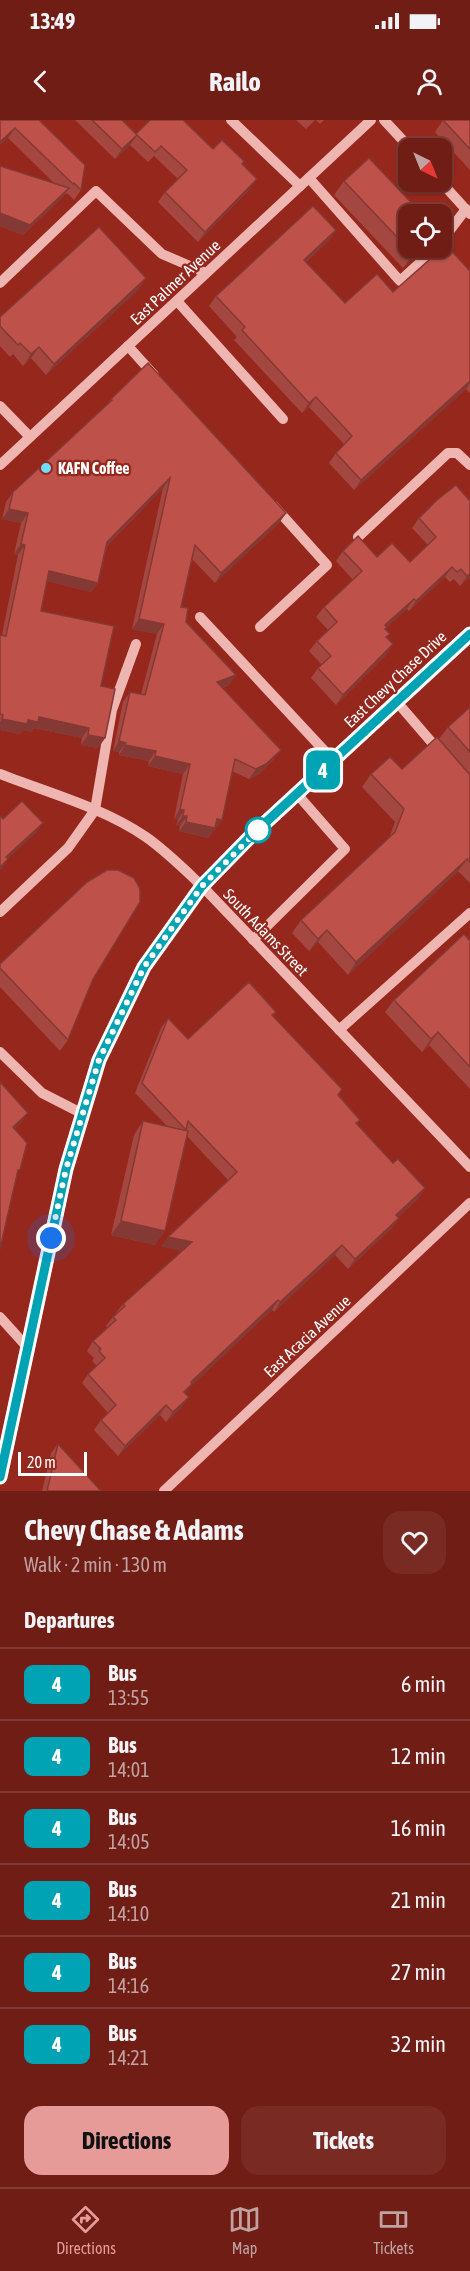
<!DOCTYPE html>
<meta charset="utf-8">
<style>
:root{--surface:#701d16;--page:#782a23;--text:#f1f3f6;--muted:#c0a2a1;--line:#823b35;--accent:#e69b98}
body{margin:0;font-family:"Asap Condensed",sans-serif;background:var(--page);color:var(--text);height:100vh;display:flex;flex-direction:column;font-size:22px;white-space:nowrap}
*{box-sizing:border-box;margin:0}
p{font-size:20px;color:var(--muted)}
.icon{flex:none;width:33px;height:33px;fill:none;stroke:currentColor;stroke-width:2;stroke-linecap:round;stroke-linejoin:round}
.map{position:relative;height:1371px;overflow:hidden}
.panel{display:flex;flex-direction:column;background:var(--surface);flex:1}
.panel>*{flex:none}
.badge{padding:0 12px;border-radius:9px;font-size:21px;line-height:39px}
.needle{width:39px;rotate:137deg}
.tools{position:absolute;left:398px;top:18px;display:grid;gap:12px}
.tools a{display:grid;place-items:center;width:54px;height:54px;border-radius:12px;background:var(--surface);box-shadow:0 2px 4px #0004,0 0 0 2px var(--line);font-size:30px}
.scale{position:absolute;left:18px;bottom:15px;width:69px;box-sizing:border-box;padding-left:6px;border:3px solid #fff;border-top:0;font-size:16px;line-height:21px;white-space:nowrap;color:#fff;-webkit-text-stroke:4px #96271d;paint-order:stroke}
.you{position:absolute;width:30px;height:30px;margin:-15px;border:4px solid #fff;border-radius:50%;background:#1a73e8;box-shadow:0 0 0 9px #1a73e833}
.map>.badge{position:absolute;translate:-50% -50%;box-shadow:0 0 0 3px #fff}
h2{padding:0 24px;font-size:22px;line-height:54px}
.round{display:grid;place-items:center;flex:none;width:63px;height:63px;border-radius:18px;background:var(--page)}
.head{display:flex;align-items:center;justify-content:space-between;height:102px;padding:0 24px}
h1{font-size:28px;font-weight:700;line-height:45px}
.button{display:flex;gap:12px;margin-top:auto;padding:12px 24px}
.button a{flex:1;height:69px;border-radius:18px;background:var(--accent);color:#111;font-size:24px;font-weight:700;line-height:69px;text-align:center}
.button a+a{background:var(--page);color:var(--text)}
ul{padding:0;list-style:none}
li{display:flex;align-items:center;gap:18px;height:72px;padding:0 24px;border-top:2px solid var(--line)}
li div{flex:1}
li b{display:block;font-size:22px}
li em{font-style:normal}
li .badge{min-width:66px;font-weight:700;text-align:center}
.status{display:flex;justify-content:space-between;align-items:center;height:42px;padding:0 30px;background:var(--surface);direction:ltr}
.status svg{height:16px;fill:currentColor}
header{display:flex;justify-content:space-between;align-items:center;height:78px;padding:0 24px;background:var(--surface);font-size:27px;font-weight:700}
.tab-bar{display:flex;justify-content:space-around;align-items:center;height:84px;border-top:2px solid var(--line);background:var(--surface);font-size:16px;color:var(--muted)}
.tab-bar a{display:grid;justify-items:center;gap:3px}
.tab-bar .on{color:var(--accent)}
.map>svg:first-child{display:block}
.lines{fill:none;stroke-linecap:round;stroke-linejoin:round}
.minor{stroke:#efb5b1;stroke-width:10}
.major{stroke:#fffaf9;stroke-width:15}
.wall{fill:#a34740}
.shaded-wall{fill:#853934}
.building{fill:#be524a;stroke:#853934;stroke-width:1.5}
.line-casing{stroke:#fff;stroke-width:14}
.line{stroke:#00a3b4;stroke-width:9}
.walk{stroke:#fff;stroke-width:6;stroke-dasharray:0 10.8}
.poi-dot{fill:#70ddfe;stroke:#96271d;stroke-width:2}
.stop-dot{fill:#fff;stroke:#00a3b4;stroke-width:3}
.labels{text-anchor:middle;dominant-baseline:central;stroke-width:4.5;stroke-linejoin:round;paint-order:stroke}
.street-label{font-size:16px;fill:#fff;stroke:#96271d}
.poi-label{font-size:16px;font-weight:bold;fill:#fff;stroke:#96271d;text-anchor:start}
</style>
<div class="status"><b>13:49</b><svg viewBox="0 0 49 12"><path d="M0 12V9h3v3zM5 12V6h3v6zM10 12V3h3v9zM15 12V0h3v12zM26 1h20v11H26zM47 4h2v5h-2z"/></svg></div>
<header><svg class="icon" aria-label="back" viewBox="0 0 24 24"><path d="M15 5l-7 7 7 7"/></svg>Railo<svg class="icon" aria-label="person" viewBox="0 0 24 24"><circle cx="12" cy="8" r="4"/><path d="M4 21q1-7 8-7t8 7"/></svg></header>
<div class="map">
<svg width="470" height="1371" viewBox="0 0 470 1371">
<rect width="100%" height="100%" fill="#96271d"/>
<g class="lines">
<g class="minor">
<polyline points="231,0 300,66"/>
<polyline points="384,0 410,28"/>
<polyline points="309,58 400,161 436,128"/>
<polyline points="441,62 470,94"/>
<polyline points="441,122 466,89"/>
<polyline points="0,163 96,71 162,134 206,153"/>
<polyline points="177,181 283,299"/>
<polyline points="128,226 154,255"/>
<polyline points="0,286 30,317"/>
<polyline points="0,345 371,0"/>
<polyline points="358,417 448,333 457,333 470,345"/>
<polyline points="200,497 333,640"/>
<polyline points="260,507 327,445 274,386"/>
<polyline points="397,582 440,632"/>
<path d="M0 654C48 673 102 687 146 717 166 731 184 749 202 766L470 1047"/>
<polyline points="0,792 68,728 95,690 112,590 136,524"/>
<polyline points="253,820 345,729 297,674"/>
<polyline points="339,910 470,793"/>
<polyline points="0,932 42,973 83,994"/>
<polyline points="0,1197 27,1227"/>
<polyline points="164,1371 470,1083"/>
</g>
<polyline class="major" points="0,1357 66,1049 99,940 144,847 202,766 251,716 470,514"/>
</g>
<g class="wall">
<polygon points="0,0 40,0 81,70 74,80 67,73 66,74 65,74 62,78 23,115 0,106 0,46 54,63 8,18"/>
<polygon points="75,0 122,0 136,14 213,29 242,44 250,69 198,122 158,82 165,72 178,59 154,36 148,42 130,25 115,39"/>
<polygon points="296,0 315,0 306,9"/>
<polygon points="316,0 324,0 320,4"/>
<polygon points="443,0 470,0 470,50 435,12"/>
<polygon points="344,61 408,128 425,128 403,148 334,75"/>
<polygon points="336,110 329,120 306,142 345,183 393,172 470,151 470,273 466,269 354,370 329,343 336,333 344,324 309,287 302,293 234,220 237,217 209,186 216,176"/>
<polygon points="139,169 46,255 31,238 23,246 13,234 10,237 0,226 0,197"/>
<polygon points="111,279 286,393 279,403 215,463 192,439 181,487 186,502 236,555 229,565 223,568 274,639 259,654 249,659 232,651 222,700 208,718 179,711 180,706 176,705 178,700 174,699 183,654 148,646 149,641 119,635 119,632 113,631 123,582 130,572 141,574 157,514 132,509 163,368 107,426 98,463 91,472 47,461 41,491 101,566 105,618 98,628 81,625 82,618 34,608 31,612 23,610 20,614 0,610 0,515 2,515 18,435 14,434 21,403 2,399 6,382 13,372 106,286"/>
<polygon points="470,381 470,457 460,466 454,459 450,462 445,457 409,491 407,489 386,508 385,509 387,518 393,524 386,535 336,585 311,558 318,548 322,545 309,531 317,521 328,510 316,497 324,487 353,460 336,441 343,431 410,442 428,425 412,408 419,398"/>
<polygon points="470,587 470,655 439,619 448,607"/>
<polygon points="402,649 470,655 470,763 458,751 348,855 318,822 309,831 292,813 301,800 389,718 395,702 362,667 371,654"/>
<polygon points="470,821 470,969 429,925 422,932 385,892 394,880"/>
<polygon points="0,844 93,859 68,920 60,931 0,867"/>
<polygon points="276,892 273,896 360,1000 357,1004 419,1078 398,1097 399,1098 392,1108 348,1149 335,1135 274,1192 272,1190 191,1266 185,1274 182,1287 166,1302 160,1295 118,1336 94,1310 101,1300 108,1293 82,1263 88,1254 97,1246 92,1241 94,1238 87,1231 93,1221 108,1208 106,1206 123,1184 182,1131 161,1126 228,1060 187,1016 155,1125 111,1115 134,1015 143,1001 167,1006 135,973 161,908 168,898 188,919"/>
<polygon points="58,1324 101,1371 42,1371 51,1333"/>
</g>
<g class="shaded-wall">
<polygon points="15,8 8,18 0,25 0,22"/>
<polygon points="137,15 130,25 115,39 122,29"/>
<polygon points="257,59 250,69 198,122 205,112"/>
<polygon points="69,68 62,78 23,115 0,106 0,93"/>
<polygon points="336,110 329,120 297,150 304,140"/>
<polygon points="420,128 425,128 403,148 413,134"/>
<polygon points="146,158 139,169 46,255 54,244"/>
<polygon points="39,227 31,238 23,246 31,234"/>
<polygon points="470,261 470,263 466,269 354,370 361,360"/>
<polygon points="316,277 309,287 302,293 309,283"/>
<polygon points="170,358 163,368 101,432 107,422"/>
<polygon points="9,389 28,393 21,403 2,399"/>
<polygon points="286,393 279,403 215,463 221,453"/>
<polygon points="21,424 25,425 18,435 14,434"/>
<polygon points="452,447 445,457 409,491 416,481"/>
<polygon points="49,451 98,463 91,472 43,460"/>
<polygon points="470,454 470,457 460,466 467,456"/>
<polygon points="414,479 407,489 386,508 380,517 385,505"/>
<polygon points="139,499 164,504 157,514 132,509"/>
<polygon points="393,524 386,535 336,585 343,575"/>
<polygon points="236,555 229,565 211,572 217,562"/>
<polygon points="39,597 89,608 82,618 34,608 31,612 23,610 20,614 0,610 0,602 2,599 28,600"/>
<polygon points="88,615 105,618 98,628 81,625"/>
<polygon points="119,621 126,623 119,632 113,631"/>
<polygon points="125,625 156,631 149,641 119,635"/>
<polygon points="281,630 274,639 259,654 249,659 256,649"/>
<polygon points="155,636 190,644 183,654 148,646"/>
<polygon points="180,689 184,690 178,700 174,699"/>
<polygon points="183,696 187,696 180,706 176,705"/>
<polygon points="217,699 222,700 208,718 179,711 186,702"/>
<polygon points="43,703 36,713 0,746 6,737"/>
<polygon points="8,739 2,749 0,750 0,747"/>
<polygon points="467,739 458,751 348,855 356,842"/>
<polygon points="327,810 318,822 309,831 318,819"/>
<polygon points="438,912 429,925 422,932 431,919"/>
<polygon points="28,993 22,1002 7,1016 13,1007"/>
<polygon points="425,1068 419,1078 389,1105 396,1095"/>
<polygon points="399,1098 392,1108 348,1149 355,1139"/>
<polygon points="121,1101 165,1111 155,1125 111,1115"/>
<polygon points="168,1117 192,1122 185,1132 161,1126"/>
<polygon points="342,1125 335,1135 274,1192 280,1182"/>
<polygon points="278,1180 272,1190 191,1266 186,1273 177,1282 191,1262"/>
<polygon points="189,1277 182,1287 166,1302 173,1292"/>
<polygon points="166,1285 160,1295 118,1336 125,1326"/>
</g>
<g class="building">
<polygon points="0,0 39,0 85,45 81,70 74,63 73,64 15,8 0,22"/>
<polygon points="92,0 122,0 136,14 150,0 183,0 213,29 222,20 244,41 242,44 257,59 205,112 165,72 187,50 161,26 155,32 137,15 122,29"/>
<polygon points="443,0 470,0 470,29"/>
<polygon points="369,38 422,94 408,94 408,128 420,128 413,134 344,61"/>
<polygon points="0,46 69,68 30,105 0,93"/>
<polygon points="313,86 336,110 304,140 345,183 377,154 393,172 446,125 470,151 470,261 361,360 336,333 352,316 316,277 309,283 242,210 245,207 216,176"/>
<polygon points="99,107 146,158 54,244 39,227 31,234 20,223 18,225 0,206 0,197"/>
<polygon points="148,243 286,393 221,453 195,425 181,487 188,488 186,502 236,555 217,562 281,630 266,644 256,649 235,639 222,700 217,699 215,708 186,702 187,696 183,696 184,690 180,689 190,644 155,636 156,631 125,625 126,623 119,621 130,572 145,575 164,504 139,499 170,358 107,422 98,463 49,451 41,491 114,506 101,566 115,569 105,618 88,615 89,608 39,597 38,602 28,600 27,604 2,599 3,595 0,594 0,515 6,516 25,425 21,424 28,393 9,389 13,372 112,280 111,279"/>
<polygon points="456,365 470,381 470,454 467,456 461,449 457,452 452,447 416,481 414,479 385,505 387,507 385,509 390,514 386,517 393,524 343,575 318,548 331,536 317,521 337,502 324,487 362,451 343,431 358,416 377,437 392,423 410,442 436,417 419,398 437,380"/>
<polygon points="470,587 470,632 448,607"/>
<polygon points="437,617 470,655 470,742 467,739 356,842 327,810 318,819 301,800 395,712 404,689 371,654 390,637 402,649"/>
<polygon points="22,681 43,703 6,737 8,739 0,747 0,696 3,699"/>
<polygon points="107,750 118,750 134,758 140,769 140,782 93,859 68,920 0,848 0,844 87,762"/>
<polygon points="464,814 470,821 470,947 438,912 431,919 394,880"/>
<polygon points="249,862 276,892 272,895 342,969 338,975 360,1000 356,1003 393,1043 398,1039 425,1068 396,1095 399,1098 355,1139 342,1125 280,1182 278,1180 191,1262 192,1264 184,1272 189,1277 173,1292 166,1285 125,1326 101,1300 116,1285 88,1254 105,1238 99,1231 101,1229 93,1221 116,1200 113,1197 125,1186 123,1184 192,1122 168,1117 237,1052 188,1001 186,1010 142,963 168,898 188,919"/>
<polygon points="0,962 28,993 13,1007 27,1023 20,1050 18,1050 0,1129"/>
<polygon points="143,1001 188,1011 165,1111 121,1101"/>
<polygon points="58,1324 101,1371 47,1371"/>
</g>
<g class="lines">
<defs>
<polyline id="line" points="0,1357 66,1049 99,940 144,847 202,766 251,716 470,514"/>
</defs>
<use href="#line" class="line-casing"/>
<use href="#line" class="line"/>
<polyline class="walk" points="51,1118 66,1049 99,940 144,847 202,766 258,710"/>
</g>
<circle class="poi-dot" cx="46" cy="348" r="6"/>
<circle class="stop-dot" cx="258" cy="710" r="12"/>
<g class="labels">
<g class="street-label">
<text transform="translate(175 162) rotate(-43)">East Palmer Avenue</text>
<text transform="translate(395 559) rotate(-43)">East Chevy Chase Drive</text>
<text transform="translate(266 812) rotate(46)">South Adams Street</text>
<text transform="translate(307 1216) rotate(-43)">East Acacia Avenue</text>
</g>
<g class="poi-label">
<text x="58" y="348">KAFN Coffee</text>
</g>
</g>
</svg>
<div class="tools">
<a><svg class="needle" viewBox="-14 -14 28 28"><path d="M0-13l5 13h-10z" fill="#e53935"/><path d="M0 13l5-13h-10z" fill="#c0a2a1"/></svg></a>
<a><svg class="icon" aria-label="locate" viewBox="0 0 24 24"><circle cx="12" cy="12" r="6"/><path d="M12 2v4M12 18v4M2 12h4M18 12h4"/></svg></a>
</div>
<div class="scale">20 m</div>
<div class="you" style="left:51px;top:1118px"></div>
<b class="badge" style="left:323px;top:650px;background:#00a3b4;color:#fff">4</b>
</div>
<section class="panel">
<div class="head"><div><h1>Chevy Chase &amp; Adams</h1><p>Walk · 2 min · 130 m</p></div><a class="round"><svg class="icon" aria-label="heart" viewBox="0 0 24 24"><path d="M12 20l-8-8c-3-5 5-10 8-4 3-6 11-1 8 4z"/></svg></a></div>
<h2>Departures</h2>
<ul>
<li><span class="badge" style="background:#00a3b4;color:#fff">4</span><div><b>Bus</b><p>13:55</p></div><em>6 min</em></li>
<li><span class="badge" style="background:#00a3b4;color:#fff">4</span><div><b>Bus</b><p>14:01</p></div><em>12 min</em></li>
<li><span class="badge" style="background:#00a3b4;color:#fff">4</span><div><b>Bus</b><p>14:05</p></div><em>16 min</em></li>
<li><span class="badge" style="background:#00a3b4;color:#fff">4</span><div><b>Bus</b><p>14:10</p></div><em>21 min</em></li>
<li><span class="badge" style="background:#00a3b4;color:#fff">4</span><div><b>Bus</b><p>14:16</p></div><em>27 min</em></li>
<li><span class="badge" style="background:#00a3b4;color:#fff">4</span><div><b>Bus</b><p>14:21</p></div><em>32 min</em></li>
</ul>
<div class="button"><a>Directions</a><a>Tickets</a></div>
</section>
<nav class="tab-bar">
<a class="on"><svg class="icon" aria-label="directions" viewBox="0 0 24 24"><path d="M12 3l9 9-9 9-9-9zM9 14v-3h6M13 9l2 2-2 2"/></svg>Directions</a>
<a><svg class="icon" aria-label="map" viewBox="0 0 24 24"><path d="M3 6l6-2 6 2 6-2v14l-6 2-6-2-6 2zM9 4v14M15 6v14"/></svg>Map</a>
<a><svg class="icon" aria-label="tickets" viewBox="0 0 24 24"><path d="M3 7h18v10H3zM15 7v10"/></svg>Tickets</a>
</nav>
